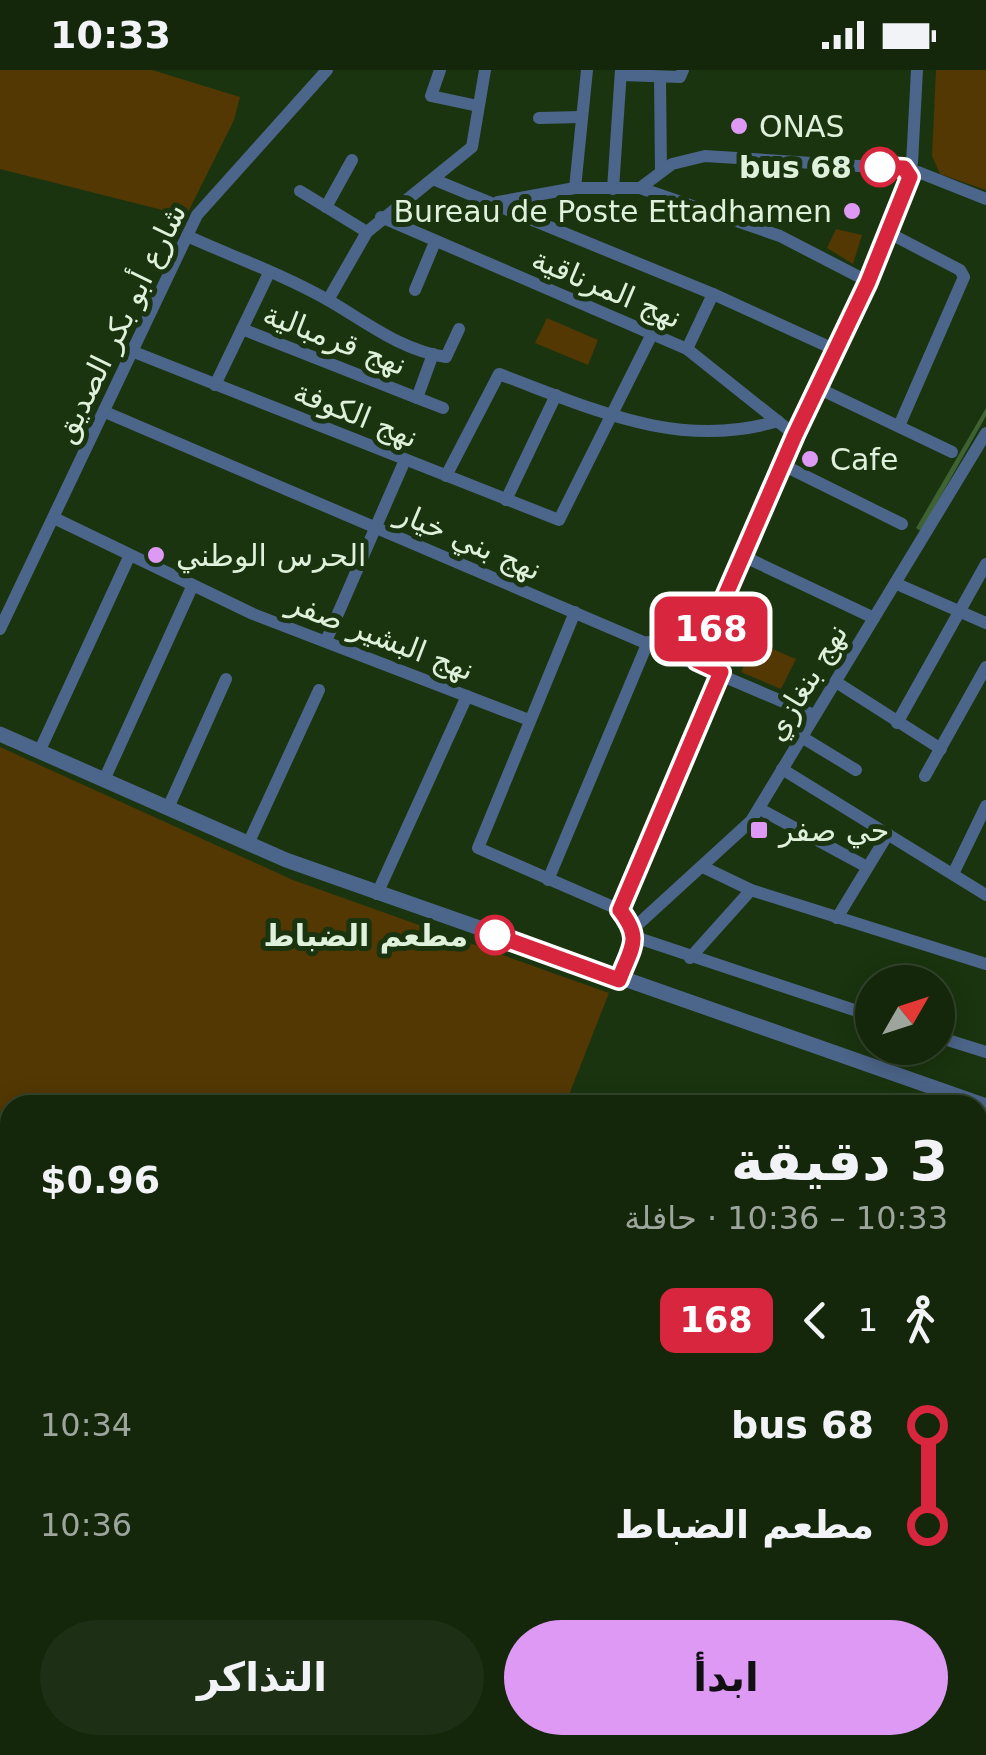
<!DOCTYPE html>
<html lang="ar">
<meta charset="utf-8">
<style>
:root{--surface:#14270b;--page:#1d2f14;--text:#f1f3f6;--muted:#9da59d;--line:#33442c;--accent:#dd99f3}
body{margin:0;font-family:"DejaVu Sans","Noto Sans Arabic",sans-serif;background:var(--page);color:var(--text);direction:rtl;height:100vh;display:flex;flex-direction:column;font-size:38px;white-space:nowrap}
*{box-sizing:border-box;margin:0}
p{font-size:32px;color:var(--muted)}
.icon{flex:none;width:55px;height:55px;fill:none;stroke:currentColor;stroke-width:2;stroke-linecap:round;stroke-linejoin:round}
.map{position:relative;flex:1;overflow:hidden;direction:ltr}
.side{position:absolute;left:0px;top:1025px;width:988px;height:660px;display:flex;flex-direction:column;background:var(--surface);border-radius:30px 30px 0 0;box-shadow:0 5px 25px #0003,0 0 0 2px var(--line);direction:rtl}
.side>*{flex:none}
.badge{padding:0 20px;border-radius:15px;font-size:35px;line-height:65px}
.needle{width:65px;rotate:51deg}
.tools{position:absolute;left:855px;top:895px;display:grid;gap:20px}
.tools a{display:grid;place-items:center;width:100px;height:100px;border-radius:50%;background:var(--surface);box-shadow:0 5px 25px #0003,0 0 0 2px var(--line);font-size:50px}
.map>.badge{position:absolute;translate:-50% -50%;box-shadow:0 0 0 5px #fff}
.legs{display:flex;align-items:center;gap:15px;height:110px;padding:0 40px;font-size:32px}
.legs p{margin-inline-start:auto}
.overview{display:flex;align-items:center;justify-content:space-between;height:170px;padding:0 40px}
h1{font-size:55px;font-weight:700;line-height:75px}
.action{display:flex;gap:20px;margin-top:auto;padding:20px 40px}
.action a{flex:1;height:115px;border-radius:60px;background:var(--accent);color:#111;font-size:40px;font-weight:700;line-height:115px;text-align:center}
.action a+a{background:var(--page);color:var(--text)}
ul{padding:0 40px;list-style:none}
li{display:flex;align-items:center;gap:35px;height:100px;font-size:38px}
li i{display:grid;place-items:center;width:15px;height:100%;margin:0 12px;background:currentColor}
li i::after{content:'';width:25px;height:25px;margin:-12px;border:8px solid;border-radius:50%;background:var(--surface)}
li p{margin-inline-start:auto}
li:first-child i{background:linear-gradient(#0000 50%,currentColor 0)}
li:last-child i{background:linear-gradient(currentColor 50%,#0000 0)}
.status{display:flex;justify-content:space-between;align-items:center;height:70px;padding:0 50px;background:var(--surface);direction:ltr}
.status svg{height:28px;fill:currentColor}
.map>svg:first-child{display:block}
.green{fill:#533803}
.water{fill:#3e6231}
.lines{fill:none;stroke-linecap:round;stroke-linejoin:round}
.minor{stroke:#4c658a;stroke-width:12}
.tertiary{stroke:#4c658a;stroke-width:15}
.line-1-casing{stroke:#fff;stroke-width:22}
.line-1{stroke:#d7263d;stroke-width:15}
.poi-dot{fill:#dd99f3;stroke:#1a340f;stroke-width:4}
.stop-1-dot{fill:#fff;stroke:#d7263d;stroke-width:5}
.labels{text-anchor:middle;dominant-baseline:central;stroke-width:10;stroke-linejoin:round;paint-order:stroke}
.poi-label{font-size:30px;fill:#e0f1db;stroke:#1a340f;text-anchor:start}
.stop-label{font-size:30px;font-weight:bold;fill:#e0f1db;stroke:#1a340f;text-anchor:end}
.street-label{font-size:30px;fill:#e0f1db;stroke:#1a340f}
</style>
<div class="status"><b>10:33</b><svg viewBox="0 0 49 12"><path d="M0 12V9h3v3zM5 12V6h3v6zM10 12V3h3v9zM15 12V0h3v12zM26 1h20v11H26zM47 4h2v5h-2z"/></svg></div>
<div class="map">
<svg width="986" height="1685" viewBox="0 0 986 1685">
<rect width="100%" height="100%" fill="#1a340f"/>
<g class="green">
<polygon points="0,0 152,0 240,27 234,50 186,146 0,99"/>
<polygon points="936,0 986,0 986,120 940,104 932,86"/>
<polygon points="836,159 862,165 853,194 827,178"/>
<polygon points="547,248 598,270 588,295 535,273"/>
<polygon points="756,572 796,589 781,619 741,602"/>
<polygon points="0,677 293,810 609,923 565,1035 10,1035 10,1354 0,1356"/>
<polygon points="10,1360 10,1675 512,1675 517,1685 0,1685 0,1361"/>
</g>
<polygon class="water" points="986,338 986,346 921,461 916,458"/>
<g class="lines">
<g class="minor">
<polyline points="440,0 431,26 478,36"/>
<polyline points="621,5 680,7 683,0"/>
<polyline points="660,8 661,102"/>
<polyline points="539,48 581,47"/>
<polyline points="912,93 917,0"/>
<polyline points="918,102 986,129"/>
<polyline points="435,110 713,224 838,281"/>
<polyline points="575,118 587,0"/>
<polyline points="640,118 780,166 869,212"/>
<polyline points="613,119 621,0"/>
<polyline points="300,121 367,162"/>
<polyline points="498,132 575,118 640,118 672,94 705,86 904,99"/>
<polyline points="326,137 352,90"/>
<polyline points="381,147 687,279 795,365"/>
<polyline points="889,163 960,200 964,207 899,356"/>
<path d="M187 166C234 187 284 205 328 230 366 252 402 281 446 287L459 259"/>
<polyline points="415,220 435,172"/>
<polyline points="328,230 367,162 472,77 485,0"/>
<polygon points="242,259 417,328 443,338"/>
<polyline points="687,279 713,224"/>
<polyline points="134,282 559,450 653,262"/>
<polyline points="215,315 269,203"/>
<polyline points="820,319 952,382"/>
<polyline points="417,328 433,284"/>
<polyline points="105,342 814,645"/>
<polyline points="783,395 902,454"/>
<path d="M446 406 499 304C591 338 678 381 778 351"/>
<polyline points="506,430 556,325"/>
<polyline points="54,448 253,544 529,650"/>
<polyline points="745,487 874,548"/>
<polyline points="897,514 986,553"/>
<polyline points="575,542 478,778 620,840 634,858 635,867"/>
<polyline points="0,559 197,145 327,0"/>
<polyline points="326,571 405,390"/>
<polyline points="697,591 795,365 869,212 910,107"/>
<polyline points="836,612 941,679"/>
<polyline points="897,653 986,494"/>
<polyline points="800,666 856,700"/>
<polyline points="39,682 129,487"/>
<polyline points="782,699 986,825"/>
<polyline points="925,706 986,597"/>
<polyline points="104,710 192,517"/>
<polyline points="168,738 226,609"/>
<polyline points="760,739 867,797"/>
<polyline points="248,774 319,620"/>
<polyline points="703,797 751,820 986,894"/>
<polyline points="953,804 986,736"/>
<polyline points="548,810 648,572"/>
<polyline points="377,824 467,626"/>
<polyline points="620,840 721,602"/>
<polyline points="837,848 888,764"/>
<polyline points="634,858 751,751 986,363"/>
<polyline points="635,867 872,946"/>
<polyline points="690,888 751,820"/>
<polyline points="619,910 635,867"/>
<polyline points="938,967 986,982"/>
</g>
<polyline class="tertiary" points="0,664 286,790 986,1036"/>
</g>
<g class="lines">
<defs>
<path id="line-1" d="M495 865 619 910C631 877 643 870 620 840L721 602 697 591 795 365 868 212 910 107 904 98 880 97"/>
</defs>
<use href="#line-1" class="line-1-casing"/>
<use href="#line-1" class="line-1"/>
</g>
<g class="poi-dot">
<circle cx="739" cy="56" r="10"/>
<circle cx="852" cy="141" r="10"/>
<circle cx="810" cy="389" r="10"/>
<circle cx="156" cy="485" r="10"/>
<rect x="749" y="750" width="20" height="20" rx="5"/>
</g>
<g class="stop-1-dot">
<circle cx="880" cy="97" r="18"/>
<circle cx="495" cy="865" r="18"/>
</g>
<g class="labels">
<g class="poi-label">
<text x="759" y="56">ONAS</text>
<text x="832" y="141" text-anchor="end">Bureau de Poste Ettadhamen</text>
<text x="830" y="389">Cafe</text>
<text x="176" y="485">الحرس الوطني</text>
<text x="779" y="760">حي صفر</text>
</g>
<g class="stop-label">
<text x="852" y="97">bus 68</text>
<text x="468" y="865">مطعم الضباط</text>
</g>
<g class="street-label">
<text transform="translate(607 218) rotate(23)">نهج المرناقية</text>
<text transform="translate(120 253) rotate(-64)">شارع أبو بكر الصديق</text>
<text transform="translate(335 269) rotate(21)">نهج قرمبالية</text>
<text transform="translate(356 344) rotate(22)">نهج الكوفة</text>
<text transform="translate(469 471) rotate(23)">نهج بني خيار</text>
<text transform="translate(381 566) rotate(21)">نهج البشير صفر</text>
<text transform="translate(806 612) rotate(-59)">نهج بنغازي</text>
</g>
</g>
</svg>
<div class="tools">
<a><svg class="needle" viewBox="-14 -14 28 28"><path d="M0-13l5 13h-10z" fill="#e53935"/><path d="M0 13l5-13h-10z" fill="#9da59d"/></svg></a>
</div>
<b class="badge" style="left:711px;top:559px;background:#d7263d;color:#fff">168</b>
<section class="side">
<div class="overview"><div><h1>3 دقيقة</h1><p>10:33 – 10:36 · حافلة</p></div><b>$0.96</b></div>
<div class="legs"><svg class="icon" aria-label="walk" viewBox="0 0 24 24"><circle cx="13" cy="4" r="2"/><path d="M13 8l-2 6 4 7M11 14l-3 7M7 12l3-4h3l4 4"/></svg>1<svg class="icon" aria-label="back" viewBox="0 0 24 24"><path d="M15 5l-7 7 7 7"/></svg><b class="badge" style="background:#d7263d;color:#fff">168</b></div>
<ul>
<li><i style="color:#d7263d"></i><b>bus 68</b><p>10:34</p></li>
<li><i style="color:#d7263d"></i><b>مطعم الضباط</b><p>10:36</p></li>
</ul>
<div class="action"><a>ابدأ</a><a>التذاكر</a></div>
</section>
</div>
